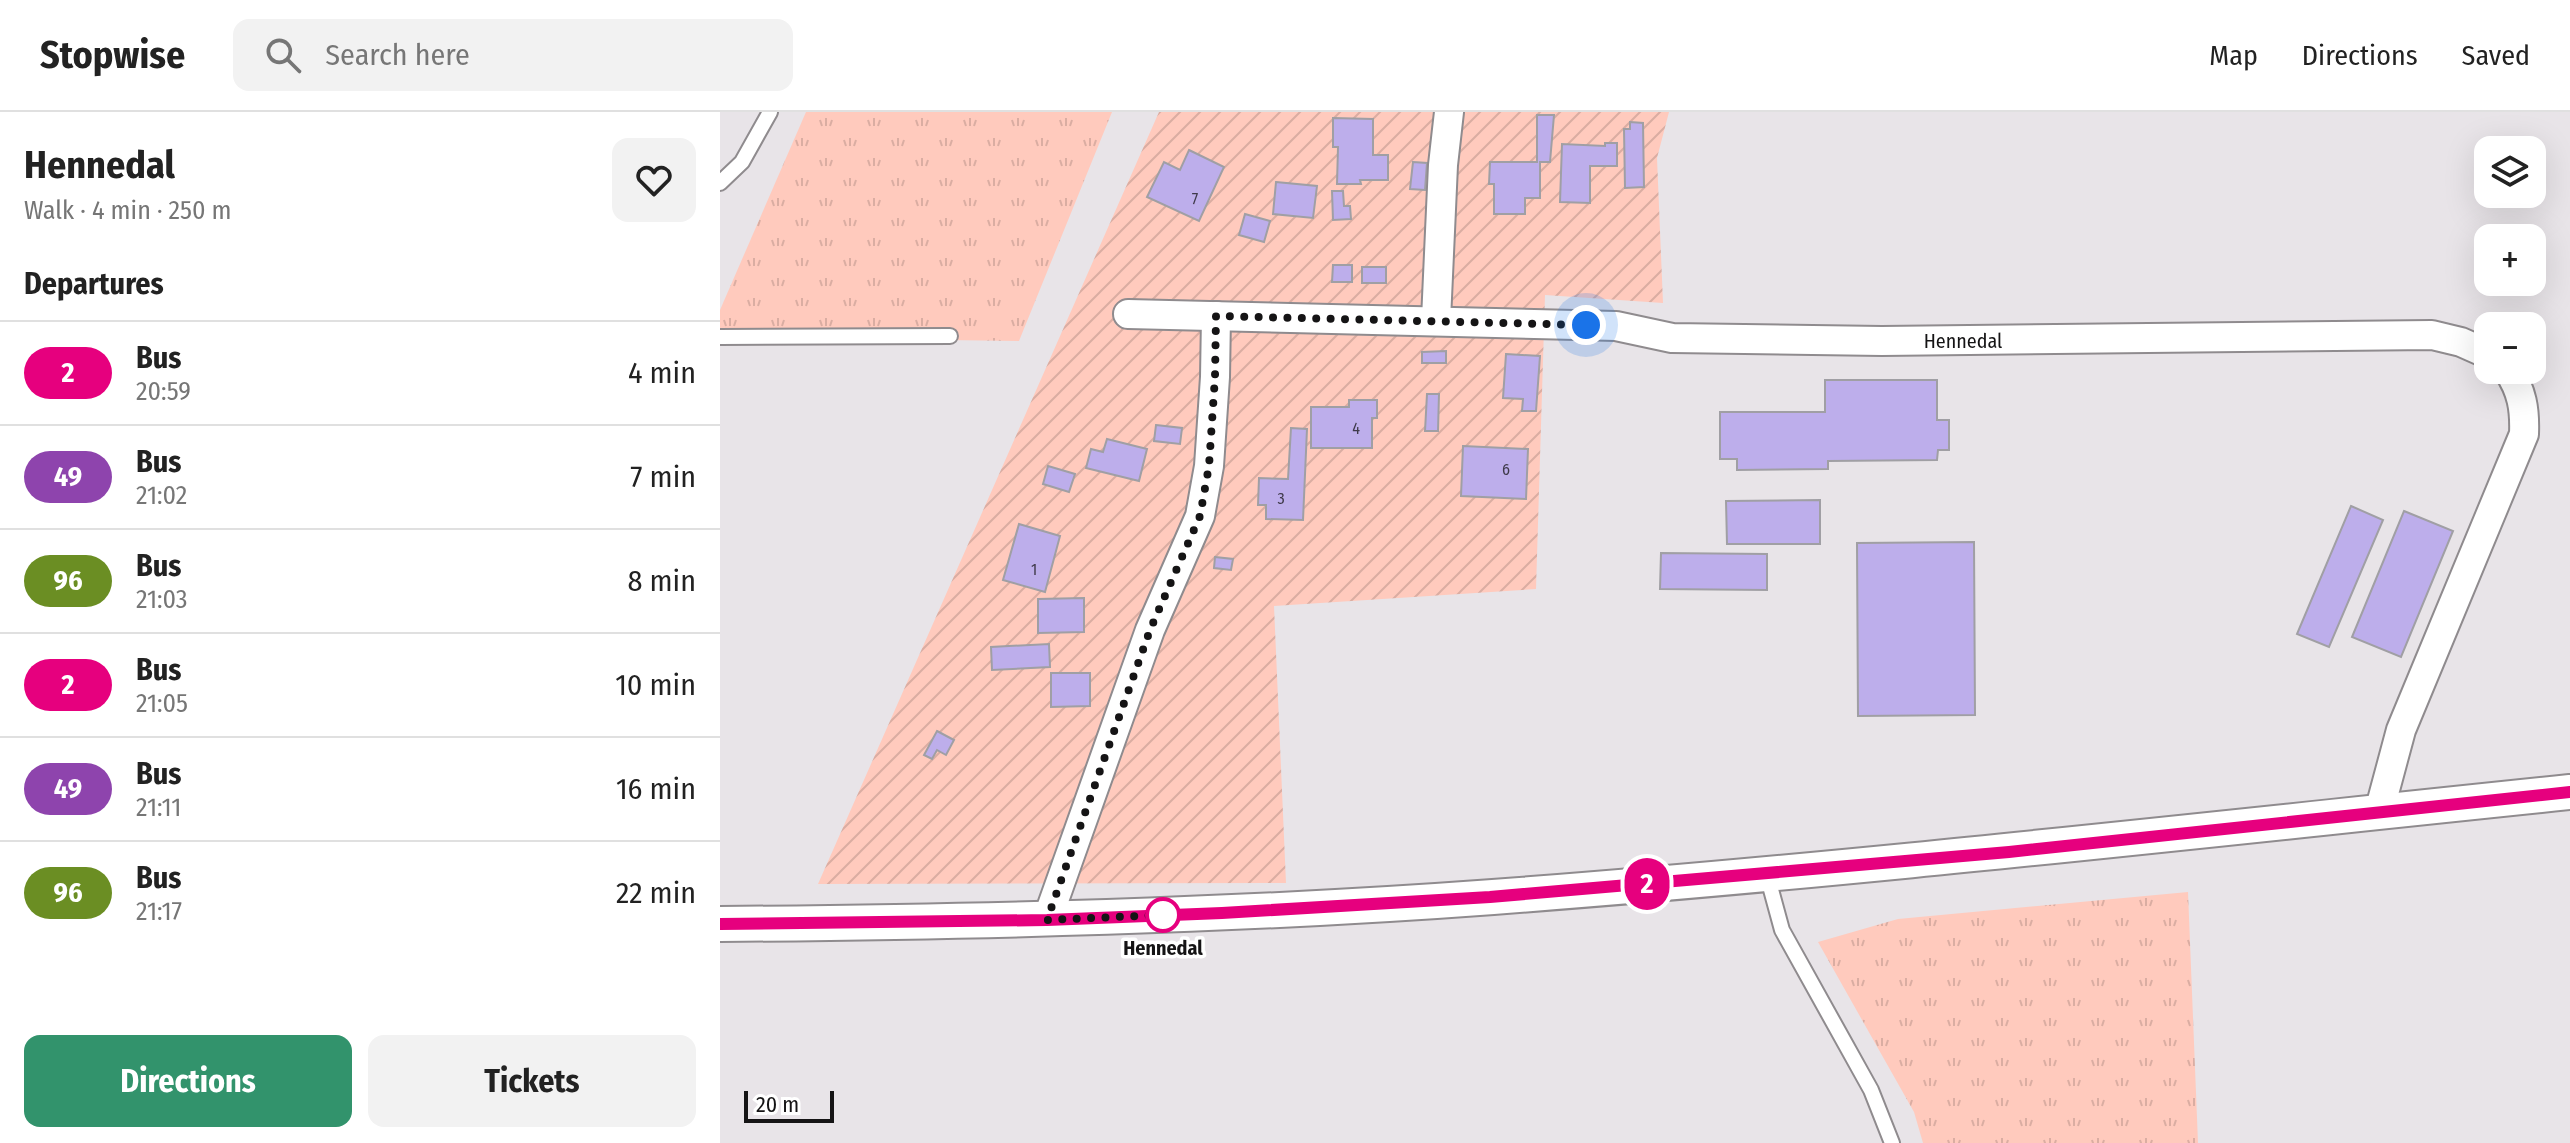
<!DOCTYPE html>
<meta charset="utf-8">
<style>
:root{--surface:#fff;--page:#f2f2f2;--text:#222;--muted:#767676;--line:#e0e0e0;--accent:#32936c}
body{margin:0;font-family:"Fira Sans Condensed",sans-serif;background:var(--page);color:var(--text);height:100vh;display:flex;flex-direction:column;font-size:30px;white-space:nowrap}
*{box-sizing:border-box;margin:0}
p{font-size:26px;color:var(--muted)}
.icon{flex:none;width:44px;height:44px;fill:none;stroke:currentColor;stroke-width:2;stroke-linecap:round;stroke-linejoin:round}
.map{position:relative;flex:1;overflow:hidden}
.details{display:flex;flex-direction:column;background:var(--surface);width:720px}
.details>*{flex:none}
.badge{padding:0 16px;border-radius:26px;font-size:28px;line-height:52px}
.controls{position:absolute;left:1754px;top:24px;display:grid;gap:16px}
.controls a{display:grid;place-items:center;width:72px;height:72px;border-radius:16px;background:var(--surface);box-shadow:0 8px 32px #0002;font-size:40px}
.scale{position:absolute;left:24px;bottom:20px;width:90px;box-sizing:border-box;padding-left:8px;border:4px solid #151415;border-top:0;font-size:22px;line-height:28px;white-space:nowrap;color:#151415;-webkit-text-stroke:6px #fff;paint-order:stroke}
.you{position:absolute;width:40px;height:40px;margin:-20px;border:6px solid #fff;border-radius:50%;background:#1a73e8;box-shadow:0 0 0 12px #1a73e833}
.map>.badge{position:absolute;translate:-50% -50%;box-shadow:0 0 0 4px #fff}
h2{padding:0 24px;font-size:30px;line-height:72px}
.round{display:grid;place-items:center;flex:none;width:84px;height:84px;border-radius:16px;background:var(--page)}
.head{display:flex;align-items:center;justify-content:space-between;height:136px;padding:0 24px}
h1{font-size:38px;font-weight:700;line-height:60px}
.primary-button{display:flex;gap:16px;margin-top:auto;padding:16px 24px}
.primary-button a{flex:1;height:92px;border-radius:16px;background:var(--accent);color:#fff;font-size:32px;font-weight:700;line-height:92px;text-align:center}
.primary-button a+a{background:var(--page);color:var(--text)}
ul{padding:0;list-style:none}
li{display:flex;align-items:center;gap:24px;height:104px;padding:0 24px;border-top:2px solid var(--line)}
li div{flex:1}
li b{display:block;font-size:30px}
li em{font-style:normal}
li .badge{min-width:88px;font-weight:700;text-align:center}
header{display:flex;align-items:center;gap:48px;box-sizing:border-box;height:112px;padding:0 40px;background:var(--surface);border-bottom:2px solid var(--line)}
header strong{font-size:38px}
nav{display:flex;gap:44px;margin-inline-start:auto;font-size:28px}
.search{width:560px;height:72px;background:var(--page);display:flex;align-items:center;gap:20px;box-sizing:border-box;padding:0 28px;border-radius:16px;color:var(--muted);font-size:30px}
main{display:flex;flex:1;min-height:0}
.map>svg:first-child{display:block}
.grass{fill:url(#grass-tufts)}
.garden{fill:url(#garden-furrows)}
.building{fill:#bdaeeb;stroke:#a09fa4;stroke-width:2}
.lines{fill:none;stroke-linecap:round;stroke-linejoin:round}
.service-casing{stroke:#8f8b8e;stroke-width:18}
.minor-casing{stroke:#8f8b8e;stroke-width:32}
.tertiary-casing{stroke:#8f8b8e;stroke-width:38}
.service{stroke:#fff;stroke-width:14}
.minor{stroke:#fff;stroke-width:28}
.tertiary{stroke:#fff;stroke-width:34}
.line-casing{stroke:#fff;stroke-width:18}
.line{stroke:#e6007e;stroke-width:12}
.walk{stroke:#151415;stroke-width:8;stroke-dasharray:0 14.4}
.stop-dot{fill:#fff;stroke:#e6007e;stroke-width:4}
.labels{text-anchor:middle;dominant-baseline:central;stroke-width:7;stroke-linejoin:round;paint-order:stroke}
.number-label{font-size:16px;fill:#3f3a4a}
.street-label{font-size:20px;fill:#151415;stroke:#fff}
.stop-label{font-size:20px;font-weight:bold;fill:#151415;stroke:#fff}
</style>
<header>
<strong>Stopwise</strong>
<div class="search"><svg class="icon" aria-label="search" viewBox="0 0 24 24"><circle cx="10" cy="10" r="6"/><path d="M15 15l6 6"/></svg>Search here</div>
<nav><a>Map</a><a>Directions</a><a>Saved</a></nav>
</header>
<main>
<section class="details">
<div class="head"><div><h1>Hennedal</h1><p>Walk · 4 min · 250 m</p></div><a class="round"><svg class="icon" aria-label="heart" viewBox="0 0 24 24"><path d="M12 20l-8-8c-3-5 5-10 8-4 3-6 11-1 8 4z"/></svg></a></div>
<h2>Departures</h2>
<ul>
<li><span class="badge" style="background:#e6007e;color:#fff">2</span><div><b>Bus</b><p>20:59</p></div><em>4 min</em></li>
<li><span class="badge" style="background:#8e44ad;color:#fff">49</span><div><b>Bus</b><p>21:02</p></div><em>7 min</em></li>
<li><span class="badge" style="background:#6b8e23;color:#fff">96</span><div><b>Bus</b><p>21:03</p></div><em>8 min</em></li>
<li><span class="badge" style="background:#e6007e;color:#fff">2</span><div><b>Bus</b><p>21:05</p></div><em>10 min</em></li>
<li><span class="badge" style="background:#8e44ad;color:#fff">49</span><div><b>Bus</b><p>21:11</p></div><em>16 min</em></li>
<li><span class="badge" style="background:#6b8e23;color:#fff">96</span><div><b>Bus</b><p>21:17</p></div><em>22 min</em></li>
</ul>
<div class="primary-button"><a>Directions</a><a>Tickets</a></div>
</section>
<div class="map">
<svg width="1850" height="1031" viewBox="0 0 1850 1031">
<defs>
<pattern id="grass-tufts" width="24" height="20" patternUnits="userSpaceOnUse" patternTransform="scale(2)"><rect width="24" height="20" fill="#ffcabd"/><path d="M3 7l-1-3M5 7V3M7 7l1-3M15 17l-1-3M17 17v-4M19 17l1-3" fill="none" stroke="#daada2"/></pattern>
<pattern id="garden-furrows" width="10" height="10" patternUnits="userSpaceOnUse" patternTransform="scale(2)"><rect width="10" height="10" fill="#ffcabd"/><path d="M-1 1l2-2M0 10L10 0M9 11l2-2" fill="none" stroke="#daada2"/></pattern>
</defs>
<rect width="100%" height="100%" fill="#e8e4e8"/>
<g class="grass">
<polygon points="86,0 392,0 299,229 0,225 0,198"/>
<polygon points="1468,780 1478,1031 1203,1031 1194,1000 1098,830 1178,807"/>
</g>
<polygon class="garden" points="439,0 949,0 937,46 943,191 825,183 816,477 554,494 566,771 98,772"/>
<g class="building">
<polygon points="817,3 834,3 830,50 820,50 820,86 805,86 805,102 774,102 774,72 769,72 770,50 817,50"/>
<polygon points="613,6 653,7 653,43 668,43 668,68 640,68 641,72 617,72 618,35 613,35"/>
<polygon points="910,10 923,11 924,75 905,76 904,17 910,17"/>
<polygon points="885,31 897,31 897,54 870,54 870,91 840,90 842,32 885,34"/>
<polygon points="469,38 504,55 479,109 427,85 444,50 460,58"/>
<polygon points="693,50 707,51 705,78 690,77"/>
<polygon points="556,70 597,74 593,106 553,102"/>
<polygon points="612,79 623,79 624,94 630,94 631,107 613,108"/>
<polygon points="525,102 550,109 544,130 519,123"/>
<polygon points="613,153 632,153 632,170 612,170"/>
<rect x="642" y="155" width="24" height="16"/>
<polygon points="726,239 726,251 702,251 702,240"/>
<polygon points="786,242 820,244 816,299 802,299 803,287 783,286"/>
<polygon points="1105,268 1217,268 1217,308 1229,308 1229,338 1218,338 1217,348 1108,349 1108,357 1017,358 1017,347 1000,347 1000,300 1105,300"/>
<polygon points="707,282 719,282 718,319 705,319"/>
<polygon points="629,288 657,288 657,306 652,306 652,336 591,336 591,295 629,295"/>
<polygon points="436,313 462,316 460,332 434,329"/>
<polygon points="571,316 587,317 583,408 546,407 546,393 538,393 539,366 568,367"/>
<polygon points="387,327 427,337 419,369 366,356 371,337 383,340"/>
<polygon points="743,334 808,337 806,387 741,384"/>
<polygon points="328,354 355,362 349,380 323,372"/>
<polygon points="1100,388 1100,432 1007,432 1006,389"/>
<polygon points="1631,394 1663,408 1609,535 1577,522"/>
<polygon points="1684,399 1733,419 1681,545 1632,525"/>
<polygon points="299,412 340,424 325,480 283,468"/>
<polygon points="1254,430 1255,603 1138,604 1137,431"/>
<polygon points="941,441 1047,442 1047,478 940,477"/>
<polygon points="495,445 513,447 511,458 494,456"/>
<polygon points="364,486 364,520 318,521 318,487"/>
<polygon points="329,532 330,555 272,558 271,535"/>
<polygon points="331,561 370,561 370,594 331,595"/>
<polygon points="217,619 234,628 226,643 217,638 212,647 204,643"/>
</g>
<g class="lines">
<defs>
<g id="service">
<polyline points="0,71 22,50 50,0"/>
<polyline points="0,225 230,224"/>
<polyline points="1047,763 1062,818 1151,978 1172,1031"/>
</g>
<g id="minor">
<polyline points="408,202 896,214 952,226 1162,229 1712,223 1741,230 1768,242"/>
<polyline points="716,208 723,53 729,0"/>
<path d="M1659 700 1681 618 1804 322C1805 297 1802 279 1788 258"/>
<polyline points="327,808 430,518 480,404 489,354 495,265 496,204"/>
</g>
<path id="tertiary" d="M0 812C258 810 516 804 773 785 1133 758 1491 717 1850 680"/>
</defs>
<use href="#service" class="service-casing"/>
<use href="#minor" class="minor-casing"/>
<use href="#tertiary" class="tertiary-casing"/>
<use href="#service" class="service"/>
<use href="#minor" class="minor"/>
<use href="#tertiary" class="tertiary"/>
</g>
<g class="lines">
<defs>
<polyline id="line" points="0,812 327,808 502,801 770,785 1289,740 1850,680"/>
</defs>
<use href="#line" class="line-casing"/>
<use href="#line" class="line"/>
<polyline class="walk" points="443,803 327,808 430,518 480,404 489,354 495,265 496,204 866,213"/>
</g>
<circle class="stop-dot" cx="443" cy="803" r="16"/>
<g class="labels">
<g class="number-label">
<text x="475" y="86">7</text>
<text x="636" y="316">4</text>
<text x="786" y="357">6</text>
<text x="561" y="386">3</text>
<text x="314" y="457">1</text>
</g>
<g class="street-label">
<text x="1243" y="229">Hennedal</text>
</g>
<g class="stop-label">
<text x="443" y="836">Hennedal</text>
</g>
</g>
</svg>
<div class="controls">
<a><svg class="icon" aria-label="layers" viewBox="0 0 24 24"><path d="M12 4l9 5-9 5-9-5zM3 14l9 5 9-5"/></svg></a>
<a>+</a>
<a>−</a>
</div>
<div class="scale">20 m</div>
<div class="you" style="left:866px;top:213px"></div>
<b class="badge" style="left:927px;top:772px;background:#e6007e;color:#fff">2</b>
</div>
</main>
